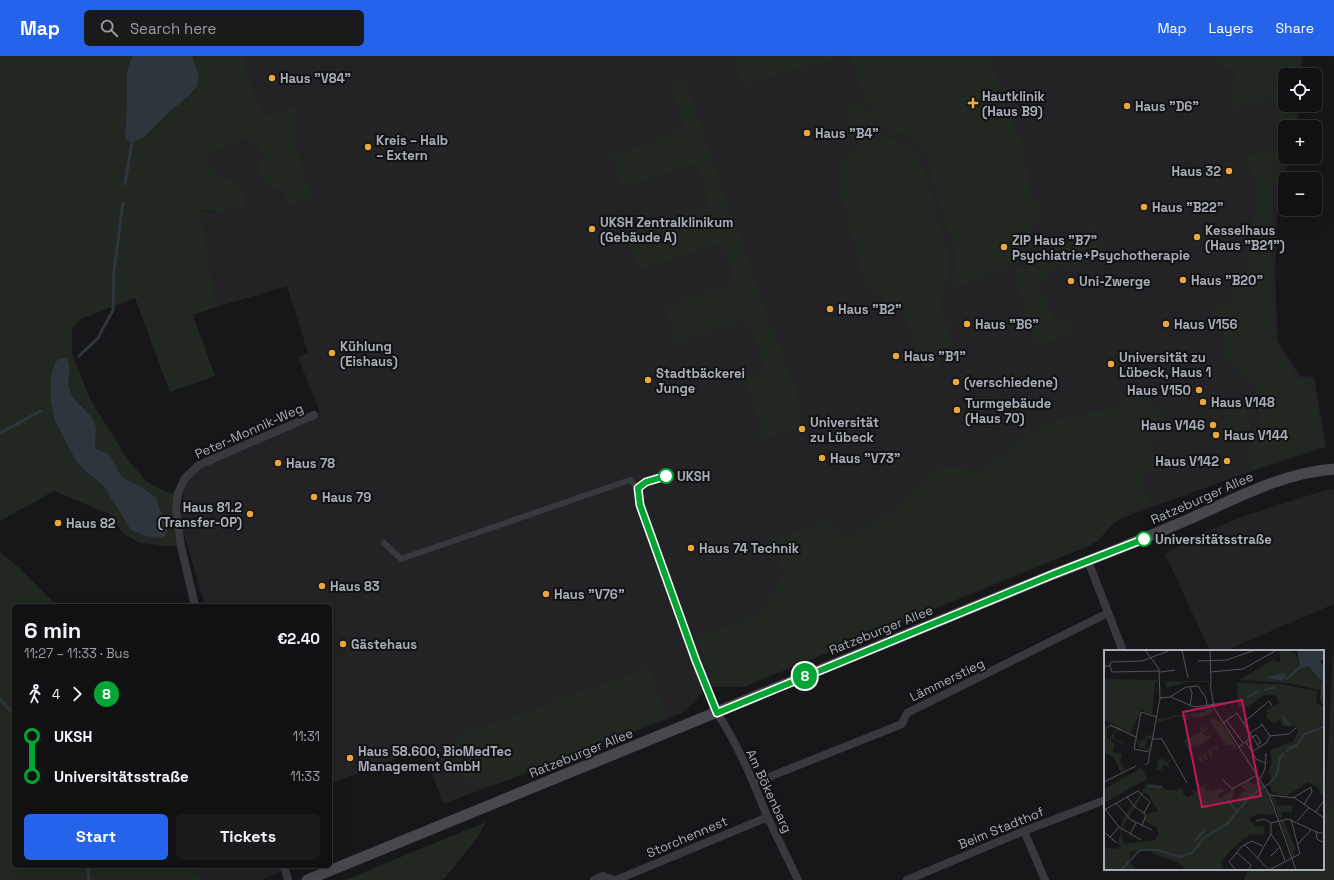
<!DOCTYPE html>
<meta charset="utf-8">
<style>
:root{--surface:#111113;--page:#1a1a1c;--text:#f1f3f6;--muted:#9c9da0;--line:#303133;--accent:#2563eb}
body{margin:0;font-family:"Space Grotesk",sans-serif;background:var(--page);color:var(--text);height:100vh;display:flex;flex-direction:column;font-size:15px;white-space:nowrap}
*{box-sizing:border-box;margin:0}
p{font-size:13px;color:var(--muted)}
.icon{flex:none;width:22px;height:22px;fill:none;stroke:currentColor;stroke-width:2;stroke-linecap:round;stroke-linejoin:round}
.map{position:relative;flex:1;overflow:hidden}
.details{position:absolute;left:12px;top:548px;width:320px;height:264px;display:flex;flex-direction:column;background:var(--surface);border-radius:6px;box-shadow:0 4px 16px #0002,0 0 0 1px var(--line)}
.details>*{flex:none}
.badge{padding:0 8px;border-radius:13px;font-size:14px;line-height:26px}
.buttons{position:absolute;left:1278px;top:12px;display:grid;gap:8px}
.buttons a{display:grid;place-items:center;width:44px;height:44px;border-radius:6px;background:var(--surface);box-shadow:0 4px 16px #0002,0 0 0 1px var(--line);font-size:20px}
.map>.badge{position:absolute;translate:-50% -50%;box-shadow:0 0 0 2px #fff}
.legs{display:flex;align-items:center;gap:6px;height:44px;padding:0 12px;font-size:13px}
.legs p{margin-inline-start:auto}
.headline{display:flex;align-items:center;justify-content:space-between;height:68px;padding:0 12px}
h1{font-size:22px;font-weight:800;line-height:30px}
.cta{display:flex;gap:8px;margin-top:auto;padding:8px 12px}
.cta a{flex:1;height:46px;border-radius:6px;background:var(--accent);color:#fff;font-size:16px;font-weight:800;line-height:46px;text-align:center}
.cta a+a{background:var(--page);color:var(--text)}
ul{padding:0 12px;list-style:none}
li{display:flex;align-items:center;gap:14px;height:40px;font-size:15px}
li i{display:grid;place-items:center;width:6px;height:100%;margin:0 5px;background:currentColor}
li i::after{content:'';width:10px;height:10px;margin:-5px;border:3px solid;border-radius:50%;background:var(--surface)}
li p{margin-inline-start:auto}
li:first-child i{background:linear-gradient(#0000 50%,currentColor 0)}
li:last-child i{background:linear-gradient(currentColor 50%,#0000 0)}
header{display:flex;align-items:center;gap:24px;box-sizing:border-box;height:56px;padding:0 20px;background:var(--accent);color:#fff}
header strong{font-size:19px}
nav{display:flex;gap:22px;margin-inline-start:auto;font-size:14px}
.search{width:280px;height:36px;background:var(--page);display:flex;align-items:center;gap:10px;box-sizing:border-box;padding:0 14px;border-radius:6px;color:var(--muted);font-size:15px}
.map>svg:first-child{display:block}
.built{fill:#232326}
.green{fill:#212821;fill-rule:evenodd}
.water{fill:#2d363c}
.lines{fill:none;stroke-linecap:round;stroke-linejoin:round}
.stream{stroke:#2d363c;stroke-width:3}
.pedestrian{stroke:#38393d;stroke-width:6}
.minor{stroke:#38393d;stroke-width:8}
.secondary{stroke:#46484d;stroke-width:11}
.line-1-casing{stroke:#fff;stroke-width:9}
.line-1{stroke:#04a535;stroke-width:6}
.poi-dot{fill:#eda83b;stroke:#121214;stroke-width:1.5}
.stop-1-dot{fill:#fff;stroke:#04a535;stroke-width:2}
.labels{text-anchor:middle;dominant-baseline:central;stroke-width:4;stroke-linejoin:round;paint-order:stroke}
.poi-label{font-size:13px;font-weight:bold;fill:#a9aeb8;stroke:#121214;text-anchor:start}
.street-label{font-size:13px;fill:#a9aeb8;stroke:#121214}
.stop-label{font-size:13px;font-weight:bold;fill:#a9aeb8;stroke:#121214;text-anchor:start}
.inset-river{fill:none;stroke:#2d363c;stroke-width:2}
.inset-road{fill:none;stroke:#515359;stroke-width:1}
.view{fill:#c2185b;fill-opacity:0.15;stroke:#c2185b;stroke-width:2}
.inset-edge{fill:none;stroke:#a9aeb8;stroke-width:2}
</style>
<header>
<strong>Map</strong>
<div class="search"><svg class="icon" aria-label="search" viewBox="0 0 24 24"><circle cx="10" cy="10" r="6"/><path d="M15 15l6 6"/></svg>Search here</div>
<nav><a>Map</a><a>Layers</a><a>Share</a></nav>
</header>
<div class="map">
<svg width="1334" height="824" viewBox="0 0 1334 824">
<rect width="100%" height="100%" fill="#171719"/>
<g class="built">
<polygon points="243,0 1302,0 1301,19 1285,19 1285,49 1299,49 1298,71 1285,71 1285,101 1292,101 1288,110 1278,127 1275,218 1278,285 1300,320 1314,321 1326,391 1235,421 1122,462 1111,470 1098,485 1089,490 744,631 713,631 701,637 692,648 682,657 551,708 443,748 423,693 330,728 330,550 205,550 180,464 185,422 199,409 320,357 298,301 308,297 287,230 217,251 201,154 211,156 235,123 217,119 205,104 220,94 249,82 263,98 258,112 281,134 288,149 313,142 294,81 294,49 263,61"/>
<polygon points="1326,434 1334,434 1334,548 1224,595 1210,595 1165,498 1193,481 1244,460"/>
<polygon points="1334,582 1334,753 1325,750"/>
<polygon points="195,810 284,810 286,814 261,824 201,824"/>
</g>
<g class="green">
<path d="M0 0H132L127 16V41L125 84 132 86 187 41 192 4V0H243L263 61 294 49V81L313 142 288 149 281 134 265 127 258 112 263 98 249 82 220 94 205 104 217 119 235 123C241 131 248 140 245 151L222 156 201 154 217 251 193 259 215 320 170 336 135 242 81 263 72 273V298L91 345 129 405 147 426 166 436 176 437 181 490H162L138 486 123 477 109 458 54 435 0 465ZM67 303 70 308 69 330 72 338 87 356 97 376 94 387 96 393 109 398 122 421 142 431 131 473 103 429 85 415 76 405 69 392Z"/>
<polygon points="733,0 836,0 837,3 803,11 742,29"/>
<polygon points="850,0 989,0 1025,100 1030,138 1039,156 1033,168 1031,200 948,235 954,219 956,201 924,95 901,76 882,74 872,47 864,43"/>
<polygon points="1216,0 1299,0 1298,19 1285,19 1285,49 1296,49 1295,71 1285,71 1285,83 1271,40 1230,53 1236,13 1214,9"/>
<path d="M685 22C712 102 739 181 768 260 780 296 800 331 803 369L759 384 758 379 762 377 744 322 765 315 747 262 675 286 664 252 736 228 722 186 639 214 627 178 710 150 696 107 623 132 611 99 685 74 670 28Z"/>
<path d="M859 48C873 52 874 65 878 77L864 80 853 85C849 72 838 51 859 48Z"/>
<polygon points="884,81 904,87 912,95 918,102 930,134 949,201 948,219 939,244 957,301 955,303 929,312 922,310 902,254 884,243 866,229 838,129 840,110 847,98 860,87 875,82"/>
<polygon points="1285,87 1285,101 1287,101 1274,126 1271,218 1275,286 1299,324 1312,324 1324,389 1251,414 1244,391 1264,384 1254,330 1222,301 1223,267 1211,251 1230,245 1242,227 1248,208 1256,132 1247,101"/>
<polygon points="1095,169 1105,197 1104,204 1096,200 1094,204 1086,207 1081,205 1076,214 1064,217 1061,207 1048,214 1050,221 1039,225 1054,268 1072,262 1076,277 1036,290 1012,215 1040,206 1040,202"/>
<polygon points="1133,336 1161,357 1174,373 1152,381 1162,410 1140,419 1151,447 1122,459 1097,484 1088,489 886,571 744,630 731,631 713,627 697,582 759,558 775,538 782,514 773,484 832,465 847,482 887,459 940,412 985,414 1021,384 1046,367 1117,351"/>
<polygon points="1244,348 1251,371 1230,377 1223,354"/>
<polygon points="0,496 20,513 57,550 14,550 14,810 195,810 201,824 0,824"/>
<polygon points="647,612 651,614 665,656 664,662 517,720 490,730 480,729 470,725 460,718 453,690 458,682 468,677"/>
<polygon points="1323,749 1334,753 1334,824 1244,824 1248,813 1323,813"/>
<polygon points="486,766 477,782 445,822 440,824 345,824"/>
</g>
<g class="water">
<polygon points="132,0 192,0 199,21 197,31 187,41 167,58 143,82 132,86 125,84 127,41 127,16"/>
<path d="M60 302 67 303C73 312 67 321 69 331 72 345 88 353 94 366 99 376 93 384 96 393L109 398 122 421 142 431 156 442 168 476 163 482 148 481 131 474 103 429 85 415 76 405 55 365 51 346V320L55 307Z"/>
</g>
<g class="lines">
<g class="stream">
<polyline points="125,128 132,86"/>
<polyline points="79,300 98,282 113,254 114,215 123,147"/>
<polyline points="0,377 41,355"/>
<polyline points="0,643 14,659"/>
<polyline points="88,810 89,824"/>
</g>
<polyline class="pedestrian" points="384,487 401,503 630,424 638,432"/>
<g class="minor">
<polyline points="1088,505 1123,595"/>
<polyline points="195,550 181,490 176,453 178,437 185,422 199,409 314,359"/>
<path d="M717 657C738 688 753 725 767 760 777 781 788 803 798 824"/>
<polyline points="754,727 902,668 907,657 1108,557"/>
<polyline points="1024,775 1045,824"/>
<polyline points="284,810 288,824"/>
<polyline points="594,824 603,820 614,824"/>
<polyline points="616,824 768,761"/>
<polyline points="907,824 1024,775 1105,744"/>
</g>
<path class="secondary" d="M307 824 1054 518C1099 501 1143 483 1187 464 1235 443 1281 417 1334 413"/>
</g>
<g class="lines">
<defs>
<polyline id="line-1" points="666,420 646,426 638,432 640,449 696,605 717,657 1054,518 1144,483"/>
</defs>
<use href="#line-1" class="line-1-casing"/>
<use href="#line-1" class="line-1"/>
</g>
<g class="poi-dot">
<circle cx="272" cy="22" r="4"/>
<path d="M971 41h4v4h4v4h-4v4h-4v-4h-4v-4h4z"/>
<circle cx="1127" cy="50" r="4"/>
<circle cx="807" cy="77" r="4"/>
<circle cx="368" cy="91" r="4"/>
<circle cx="1229" cy="115" r="4"/>
<circle cx="1144" cy="151" r="4"/>
<circle cx="592" cy="173" r="4"/>
<circle cx="1197" cy="181" r="4"/>
<circle cx="1004" cy="191" r="4"/>
<circle cx="1183" cy="224" r="4"/>
<circle cx="1071" cy="225" r="4"/>
<circle cx="830" cy="253" r="4"/>
<circle cx="967" cy="268" r="4"/>
<circle cx="1166" cy="268" r="4"/>
<circle cx="332" cy="297" r="4"/>
<circle cx="896" cy="300" r="4"/>
<circle cx="1111" cy="308" r="4"/>
<circle cx="648" cy="324" r="4"/>
<circle cx="956" cy="326" r="4"/>
<circle cx="1199" cy="334" r="4"/>
<circle cx="1203" cy="346" r="4"/>
<circle cx="957" cy="354" r="4"/>
<circle cx="1213" cy="369" r="4"/>
<circle cx="802" cy="373" r="4"/>
<circle cx="1216" cy="379" r="4"/>
<circle cx="822" cy="402" r="4"/>
<circle cx="1227" cy="405" r="4"/>
<circle cx="278" cy="407" r="4"/>
<circle cx="314" cy="441" r="4"/>
<circle cx="250" cy="458" r="4"/>
<circle cx="58" cy="467" r="4"/>
<circle cx="691" cy="492" r="4"/>
<circle cx="322" cy="530" r="4"/>
<circle cx="546" cy="538" r="4"/>
<circle cx="343" cy="588" r="4"/>
<circle cx="350" cy="702" r="4"/>
</g>
<g class="stop-1-dot">
<circle cx="666" cy="420" r="7"/>
<circle cx="1144" cy="483" r="7"/>
</g>
<g class="labels">
<g class="poi-label">
<text x="280" y="22">Haus "V84"</text>
<text x="982" y="40">Hautklinik<tspan x="982" dy="15">(Haus B9)</tspan></text>
<text x="1135" y="50">Haus "D6"</text>
<text x="815" y="77">Haus "B4"</text>
<text x="376" y="84">Kreis – Halb<tspan x="376" dy="15">– Extern</tspan></text>
<text x="1221" y="115" text-anchor="end">Haus 32</text>
<text x="1152" y="151">Haus "B22"</text>
<text x="600" y="166">UKSH Zentralklinikum<tspan x="600" dy="15">(Gebäude A)</tspan></text>
<text x="1205" y="174">Kesselhaus<tspan x="1205" dy="15">(Haus "B21")</tspan></text>
<text x="1012" y="184">ZIP Haus "B7"<tspan x="1012" dy="15">Psychiatrie+Psychotherapie</tspan></text>
<text x="1191" y="224">Haus "B20"</text>
<text x="1079" y="225">Uni-Zwerge</text>
<text x="838" y="253">Haus "B2"</text>
<text x="975" y="268">Haus "B6"</text>
<text x="1174" y="268">Haus V156</text>
<text x="340" y="290">Kühlung<tspan x="340" dy="15">(Eishaus)</tspan></text>
<text x="904" y="300">Haus "B1"</text>
<text x="1119" y="301">Universität zu<tspan x="1119" dy="15">Lübeck, Haus 1</tspan></text>
<text x="656" y="317">Stadtbäckerei<tspan x="656" dy="15">Junge</tspan></text>
<text x="964" y="326">(verschiedene)</text>
<text x="1191" y="334" text-anchor="end">Haus V150</text>
<text x="1211" y="346">Haus V148</text>
<text x="965" y="347">Turmgebäude<tspan x="965" dy="15">(Haus 70)</tspan></text>
<text x="810" y="366">Universität<tspan x="810" dy="15">zu Lübeck</tspan></text>
<text x="1205" y="369" text-anchor="end">Haus V146</text>
<text x="1224" y="379">Haus V144</text>
<text x="830" y="402">Haus "V73"</text>
<text x="1219" y="405" text-anchor="end">Haus V142</text>
<text x="286" y="407">Haus 78</text>
<text x="322" y="441">Haus 79</text>
<text x="242" y="451" text-anchor="end">Haus 81.2<tspan x="242" dy="15">(Transfer-OP)</tspan></text>
<text x="66" y="467">Haus 82</text>
<text x="699" y="492">Haus 74 Technik</text>
<text x="330" y="530">Haus 83</text>
<text x="554" y="538">Haus "V76"</text>
<text x="351" y="588">Gästehaus</text>
<text x="358" y="695">Haus 58.600, BioMedTec<tspan x="358" dy="15">Management GmbH</tspan></text>
</g>
<g class="street-label">
<text transform="translate(249 375) rotate(-24)">Peter-Monnik-Weg</text>
<text transform="translate(1202 442) rotate(-24)">Ratzeburger Allee</text>
<text transform="translate(881 574) rotate(-22)">Ratzeburger Allee</text>
<text transform="translate(947 624) rotate(-26)">Lämmerstieg</text>
<text transform="translate(581 697) rotate(-22)">Ratzeburger Allee</text>
<text transform="translate(769 735) rotate(65)">Am Bökenbarg</text>
<text transform="translate(1001 772) rotate(-22)">Beim Stadthof</text>
<text transform="translate(687 781) rotate(-23)">Storchennest</text>
</g>
<g class="stop-label">
<text x="677" y="420">UKSH</text>
<text x="1155" y="483">Universitätsstraße</text>
</g>
</g>
<g transform="translate(1104 594)">
<rect width="220" height="220" fill="#171719"/>
<path d="M183 0 192 4 196 18 205 17 215 25 219 36 218 41 185 33 135 30 169 10 176 12V1ZM3 29 55 30 51 32 48 64 33 58 37 61 26 83 0 70V31ZM57 31H105V32H86L62 38V32ZM108 32 177 34 213 41 212 52 220 57V74L199 83 193 94 180 102 193 97 201 85 220 78V112L216 113 220 115V146L215 144 217 141 205 132 182 146 168 142 166 135 169 131 164 123 168 112 166 100 190 91 194 80 191 76H178L176 68 172 73H168L162 66 164 64 162 61 175 53 172 45H160L143 57H139L134 56 133 33ZM107 57 110 62 99 67H88L86 64 82 70 76 66 53 73 54 68 60 69 69 66 86 64 96 63ZM108 68 118 73 133 98 130 99 127 95H122L106 72ZM0 73 2 76 6 75V79L3 78V88L6 89 11 80 15 82H11L10 89 17 92 20 88 18 94 8 89 6 91 11 94 9 102 18 104 16 113 21 120 17 123 10 108 0 102ZM97 76 99 80 103 77 104 79 99 82 102 87 106 85 107 87 95 96 85 97 90 104 87 105 79 90 98 81 95 77ZM42 85 48 86V89L43 88 41 98 44 99 47 90 45 101 34 97 36 92H32V89L37 92 38 89 41 90ZM113 95 115 98 106 100 109 105 107 106 104 102 101 103 104 109 102 110 99 105 96 106 99 111 96 112 94 108 91 109ZM59 108 61 112 68 109 64 114 67 121 62 115 58 117 59 122 56 119 53 120 54 111ZM38 118 43 129 0 153V139ZM145 130 149 135 156 131 164 144 171 165 154 164 145 168 151 177 159 175 161 182 158 185 147 184 133 194 117 211 119 220H82L74 213 48 203V200L42 199 25 202 28 205 25 208V212L33 220H0V197L12 199 17 196 14 194 19 169 44 133 64 140 79 139V144L83 147 90 144 87 139 92 141 104 133 100 138 102 141 105 138 106 141 118 138 120 141 113 145 116 149 130 138 128 148 132 152 138 142 142 141 138 137V134ZM40 142 45 146 54 161 43 164 40 170 53 178 55 184 51 190 20 194 17 184 19 176ZM170 145 174 156 188 155V162H177L178 169 175 168 167 146ZM179 170 192 199 189 203 192 207 189 208 176 171Z" fill="#212821" fill-rule="evenodd"/>
<path d="M193 0H220V9L216 12 220 16V39L218 47 220 56 216 48 218 31 205 17 196 18ZM180 23 181 27 178 31 161 27ZM220 75V78L201 85 193 97 180 103 185 97 193 94 199 83Z" fill="#2d363c"/>
<path class="inset-river" d="M180 28 183 29 196 17M160 40 172 37M143 47 155 41M178 66 185 76M45 136 59 137M123 150 133 161M91 191 101 179M17 220 36 200H54L76 207 88 203 101 187 123 174 146 146 166 133 173 124 176 108 180 103"/>
<path class="inset-road" d="M78 0 84 28M106 0 107 34M94 11 123 10 151 0M0 16H6L7 12 38 11 67 0M6 16 8 22 56 21M56 22 71 20M106 22 139 19 173 0M106 33 110 58 165 144 192 220M86 37 88 43 86 56M66 47 82 37 94 36 102 48 103 56M56 48 67 47 90 57 126 52M122 70 139 93M0 73V90M119 73 133 63 155 97M139 73 165 51 168 56M157 73 166 86M18 80 6 75 32 87M146 83 158 75M148 87 152 85 157 92 153 95M49 89H58L83 133M142 92 152 109 161 113M135 97 148 87M45 102 30 99 37 62 53 67M148 102 162 93 166 86 185 84 192 78M41 115 44 113 56 48 55 19 41 0M156 129 161 119 162 103M119 130 128 139 153 125M0 132 32 116M166 145 191 148 220 168M23 147 30 156 42 165 38 176M189 148 207 137 208 142 200 154M12 153 27 170 48 180M1 159 15 177 37 190M0 160 34 141 46 152 40 163M211 162 220 151M152 171 160 169 167 173 184 169 215 183H220M193 171 205 158M0 182 13 193M212 182 213 189 220 193M26 184 32 173M167 184 176 197 181 211M6 187 15 177M140 194 165 220M194 194 207 180M132 202 147 215 145 220M167 206 176 197M153 209 167 184V173M132 220 125 212 138 196 148 191 159 196M165 220 196 204 187 169"/>
<path class="view" d="M138 50 157 146 98 157 79 62Z"/>
<rect width="220" height="220" class="inset-edge"/>
</g>
</svg>
<div class="buttons">
<a><svg class="icon" aria-label="locate" viewBox="0 0 24 24"><circle cx="12" cy="12" r="6"/><path d="M12 2v4M12 18v4M2 12h4M18 12h4"/></svg></a>
<a>+</a>
<a>−</a>
</div>
<b class="badge" style="left:805px;top:620px;background:#04a535;color:#fff">8</b>
<section class="details">
<div class="headline"><div><h1>6 min</h1><p>11:27 – 11:33 · Bus</p></div><b>€2.40</b></div>
<div class="legs"><svg class="icon" aria-label="walk" viewBox="0 0 24 24"><circle cx="13" cy="4" r="2"/><path d="M13 8l-2 6 4 7M11 14l-3 7M7 12l3-4h3l4 4"/></svg>4<svg class="icon" aria-label="forward" viewBox="0 0 24 24"><path d="M9 5l7 7-7 7"/></svg><b class="badge" style="background:#04a535;color:#fff">8</b></div>
<ul>
<li><i style="color:#04a535"></i><b>UKSH</b><p>11:31</p></li>
<li><i style="color:#04a535"></i><b>Universitätsstraße</b><p>11:33</p></li>
</ul>
<div class="cta"><a>Start</a><a>Tickets</a></div>
</section>
</div>
